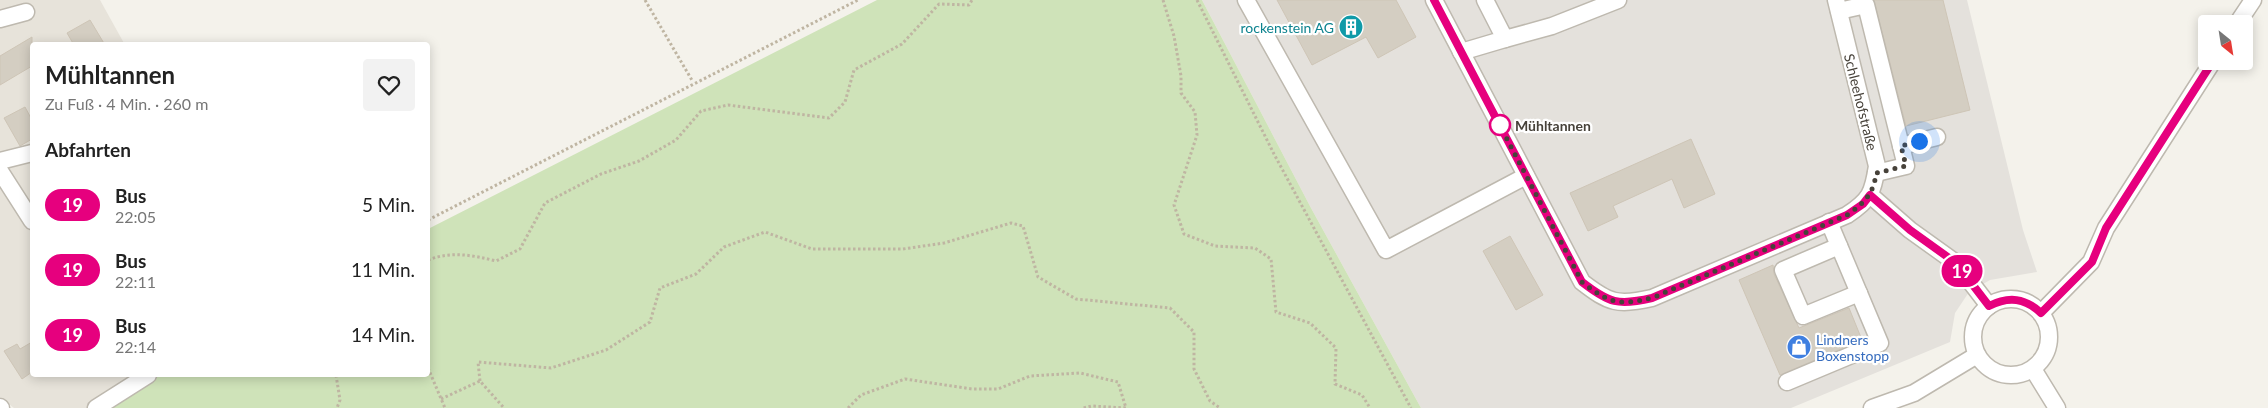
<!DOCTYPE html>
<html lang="de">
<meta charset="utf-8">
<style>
:root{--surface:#fff;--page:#f2f2f2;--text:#222;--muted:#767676}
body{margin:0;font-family:Lato,sans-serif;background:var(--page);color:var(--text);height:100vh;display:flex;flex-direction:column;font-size:19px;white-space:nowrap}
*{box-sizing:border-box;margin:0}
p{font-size:16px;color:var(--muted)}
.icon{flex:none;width:28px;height:28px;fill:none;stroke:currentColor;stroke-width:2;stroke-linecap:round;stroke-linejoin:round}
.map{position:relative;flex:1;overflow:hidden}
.drawer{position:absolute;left:30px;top:42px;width:400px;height:335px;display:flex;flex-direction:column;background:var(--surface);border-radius:5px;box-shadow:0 2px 12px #0003}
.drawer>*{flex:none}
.badge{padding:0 10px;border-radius:16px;font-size:18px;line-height:32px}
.needle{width:32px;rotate:150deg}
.buttons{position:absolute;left:2198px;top:15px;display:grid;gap:10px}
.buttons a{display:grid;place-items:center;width:55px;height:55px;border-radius:5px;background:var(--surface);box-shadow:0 2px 12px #0003;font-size:25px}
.you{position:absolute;width:25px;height:25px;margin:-12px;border:4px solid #fff;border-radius:50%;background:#1a73e8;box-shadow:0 0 0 8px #1a73e833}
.map>.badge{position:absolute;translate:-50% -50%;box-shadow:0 0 0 2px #fff}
h2{padding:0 15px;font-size:19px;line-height:45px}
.round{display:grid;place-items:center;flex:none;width:52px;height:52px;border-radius:5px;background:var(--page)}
.head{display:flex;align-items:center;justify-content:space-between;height:85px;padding:0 15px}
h1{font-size:24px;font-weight:700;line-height:38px}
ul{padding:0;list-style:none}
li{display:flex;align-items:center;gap:15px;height:65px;padding:0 15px}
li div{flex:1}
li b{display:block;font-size:19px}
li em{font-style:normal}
li .badge{min-width:55px;font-weight:700;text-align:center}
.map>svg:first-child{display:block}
.residential{fill:#e7e3da}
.industrial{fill:#e4e1dc}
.green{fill:#cfe3b9}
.building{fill:#d4cec2;stroke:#cec5b6}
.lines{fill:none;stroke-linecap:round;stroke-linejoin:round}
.minor-casing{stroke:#beb9af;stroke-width:19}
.path{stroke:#bfb5a2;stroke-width:3;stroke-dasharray:2.5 2.5;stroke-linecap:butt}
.minor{stroke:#fff;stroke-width:16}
.line-casing{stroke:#fff;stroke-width:11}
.line{stroke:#e6007e;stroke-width:8}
.walk{stroke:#47423a;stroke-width:5;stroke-dasharray:0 9}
.stop-dot{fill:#fff;stroke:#e6007e;stroke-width:2.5}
.labels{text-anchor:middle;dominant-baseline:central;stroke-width:4.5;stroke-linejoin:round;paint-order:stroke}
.culture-label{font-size:14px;fill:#0d838f;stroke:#fff;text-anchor:end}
.street-label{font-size:14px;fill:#47423a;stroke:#fff}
.stop-label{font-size:14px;font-weight:bold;fill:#47423a;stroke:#fff;text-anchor:start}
.shop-label{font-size:14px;fill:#366cbe;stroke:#fff;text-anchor:start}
</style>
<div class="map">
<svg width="2268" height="408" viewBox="0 0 2268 408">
<rect width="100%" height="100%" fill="#f4f2eb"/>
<polygon class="residential" points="0,0 100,0 125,45 32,45 32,375 159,375 99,408 14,408 0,397"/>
<polygon class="industrial" points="1202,0 1967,0 2023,230 2037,272 1990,280 1969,292 1955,313 1950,342 1791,408 1421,408 1311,208"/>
<polygon class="green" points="877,0 1202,0 1311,208 1421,408 99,408 159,375 428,375 428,229"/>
<g class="building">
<polygon points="1277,0 1396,0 1416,37 1378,58 1366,37 1312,65"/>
<polygon points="1874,0 1943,0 1970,110 1906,126"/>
<polygon points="90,20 105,45 74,45 67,33"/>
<polygon points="32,37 32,66 0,85 0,56"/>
<polygon points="25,107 32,120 32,139 20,146 4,118"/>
<polygon points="1691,139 1715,194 1684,208 1672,179 1613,206 1618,217 1588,231 1570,193"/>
<polygon points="1510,236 1543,295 1516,310 1483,251"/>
<polygon points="1773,265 1774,274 1799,328 1849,308 1862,340 1780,375 1739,280"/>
<polygon points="32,342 32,372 22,379 4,351 17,344 20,349"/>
</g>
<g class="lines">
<defs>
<g id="minor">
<polyline points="1246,0 1386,250 1526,176"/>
<path d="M1434 0 1582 282C1609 303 1618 306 1652 298L1847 215C1870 200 1873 193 1877 166L1836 0"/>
<polyline points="1839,11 1866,5 1906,166 1876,173"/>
<polyline points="0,19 26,12"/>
<polyline points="2237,24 2253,0"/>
<polyline points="1505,39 1552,26 1618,0"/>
<polyline points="1461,52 1505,39 1485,0"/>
<polyline points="1901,146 1937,137"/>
<polyline points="0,161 32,153"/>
<polyline points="0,171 32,221"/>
<polyline points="1870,195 1910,230 1956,263 1989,306"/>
<polyline points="1839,246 1783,270 1803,316 1859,293"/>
<circle cx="2011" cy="337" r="38"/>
<polyline points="2041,313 2091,262 2106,228 2213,61"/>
<polyline points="2033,369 2057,408"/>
<polyline points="1787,382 1880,343 1829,222"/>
<polyline points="0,407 1,408"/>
<polyline points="96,408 148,375"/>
<polyline points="1872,408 1914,393 1977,355"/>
</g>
</defs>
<use href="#minor" class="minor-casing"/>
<g class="path">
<polyline points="645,0 693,82"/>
<polyline points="1163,0 1174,36 1181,76 1181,93 1195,112 1197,135 1174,205 1184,234 1215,246 1255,248 1271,259 1276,312 1310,323 1336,348 1335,384 1362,395 1370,408"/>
<polyline points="1197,0 1274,154 1411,408"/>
<polyline points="428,220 858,0"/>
<path d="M428 260C451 251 472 255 496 261L520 249 545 203 601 174 639 161 676 140 701 111 728 105 829 118 845 102 854 70 902 44 939 4 969 5 972 0"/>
<polyline points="428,368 445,408"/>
<polyline points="336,375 340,400 337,408"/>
<polyline points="480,381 478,362 551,368 606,350 650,322 660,288 696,274 724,247 765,232 812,249 903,249 944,243 1011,223 1023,226 1038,277 1076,299 1170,308 1194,332 1194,369 1210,401 1220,408"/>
<polyline points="441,399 480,381 504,408"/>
<polyline points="848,408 861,395 905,379 972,389 998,389 1030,376 1080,373 1118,382 1126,408 1092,406 1083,408"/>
</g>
<use href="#minor" class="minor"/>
</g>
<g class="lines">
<defs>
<path id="line" d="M1434 0 1582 282C1609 303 1618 306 1652 298L1847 215 1863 204 1870 195 1910 230 1956 263 1989 306C2009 296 2025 298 2041 313L2092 262 2106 228 2213 61"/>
</defs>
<use href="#line" class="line-casing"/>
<use href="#line" class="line"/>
<path class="walk" d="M1500 125 1497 120 1582 282C1609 303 1618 306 1652 298L1847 215C1864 203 1874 194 1876 173L1906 166 1901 146 1919 141"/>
</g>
<defs>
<symbol id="building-disc" viewBox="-11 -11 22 22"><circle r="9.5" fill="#0f9aa8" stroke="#fff"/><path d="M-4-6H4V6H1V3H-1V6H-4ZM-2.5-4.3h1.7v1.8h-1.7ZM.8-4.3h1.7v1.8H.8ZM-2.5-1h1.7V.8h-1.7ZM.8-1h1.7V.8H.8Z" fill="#fff"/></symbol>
<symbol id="shop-disc" viewBox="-11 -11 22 22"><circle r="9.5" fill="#3f7fe0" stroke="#fff"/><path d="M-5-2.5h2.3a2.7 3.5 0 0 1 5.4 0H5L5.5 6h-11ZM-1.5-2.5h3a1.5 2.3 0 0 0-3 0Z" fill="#fff"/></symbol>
</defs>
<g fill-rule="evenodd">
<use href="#building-disc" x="1337" y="13" width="28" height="28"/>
<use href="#shop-disc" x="1785" y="333" width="28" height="28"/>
</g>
<circle class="stop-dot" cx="1500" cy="125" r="10"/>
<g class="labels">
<g class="culture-label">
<text x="1334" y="27">rockenstein AG</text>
</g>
<g class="street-label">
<text transform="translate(1861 102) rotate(76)">Schleehofstraße</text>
</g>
<g class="stop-label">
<text x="1515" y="125">Mühltannen</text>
</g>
<g class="shop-label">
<text x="1816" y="339">Lindners<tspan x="1816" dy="16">Boxenstopp</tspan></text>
</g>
</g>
</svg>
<div class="buttons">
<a><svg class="needle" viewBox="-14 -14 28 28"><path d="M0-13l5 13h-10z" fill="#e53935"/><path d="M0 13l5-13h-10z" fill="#767676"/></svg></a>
</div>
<div class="you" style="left:1919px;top:141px"></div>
<b class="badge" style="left:1962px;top:271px;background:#e6007e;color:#fff">19</b>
<section class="drawer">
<div class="head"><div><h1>Mühltannen</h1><p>Zu Fuß · 4 Min. · 260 m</p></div><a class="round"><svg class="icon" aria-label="heart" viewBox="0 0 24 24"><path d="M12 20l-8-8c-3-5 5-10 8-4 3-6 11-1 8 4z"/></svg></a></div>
<h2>Abfahrten</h2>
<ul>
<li><span class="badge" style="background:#e6007e;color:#fff">19</span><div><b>Bus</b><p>22:05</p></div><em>5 Min.</em></li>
<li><span class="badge" style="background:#e6007e;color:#fff">19</span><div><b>Bus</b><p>22:11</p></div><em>11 Min.</em></li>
<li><span class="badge" style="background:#e6007e;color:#fff">19</span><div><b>Bus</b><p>22:14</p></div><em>14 Min.</em></li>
</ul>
</section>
</div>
